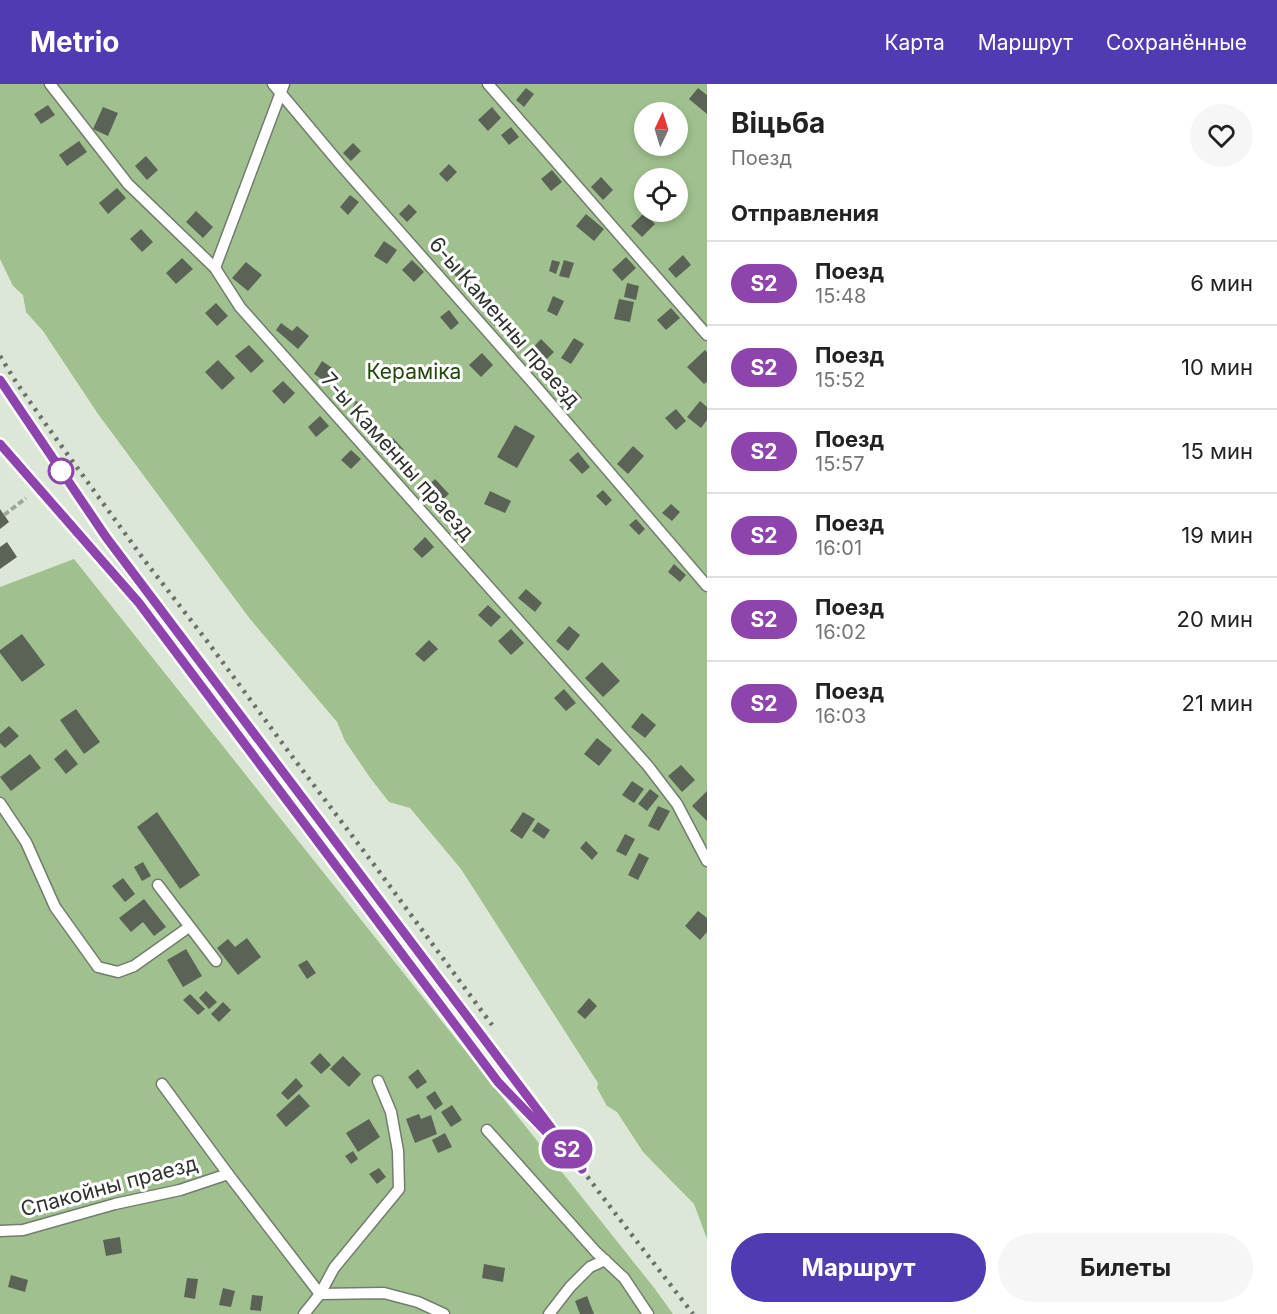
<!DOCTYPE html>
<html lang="ru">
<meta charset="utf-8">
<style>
:root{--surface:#fff;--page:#f6f6f6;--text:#222;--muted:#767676;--line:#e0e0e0;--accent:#513bb3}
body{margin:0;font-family:Inter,sans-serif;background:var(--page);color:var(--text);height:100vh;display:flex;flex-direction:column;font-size:22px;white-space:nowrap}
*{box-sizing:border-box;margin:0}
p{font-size:20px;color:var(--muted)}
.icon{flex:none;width:33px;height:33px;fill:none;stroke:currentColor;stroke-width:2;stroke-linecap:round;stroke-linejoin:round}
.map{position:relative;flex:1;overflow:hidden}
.details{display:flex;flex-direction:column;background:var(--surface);width:570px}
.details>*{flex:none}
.badge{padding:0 12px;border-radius:20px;font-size:21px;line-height:39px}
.needle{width:39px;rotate:4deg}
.fabs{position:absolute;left:634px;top:18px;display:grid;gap:12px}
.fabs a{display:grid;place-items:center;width:54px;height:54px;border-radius:50%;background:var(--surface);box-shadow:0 3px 9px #0003;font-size:30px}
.map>.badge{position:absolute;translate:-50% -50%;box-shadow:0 0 0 3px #fff}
h2{padding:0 24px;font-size:22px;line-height:54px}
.round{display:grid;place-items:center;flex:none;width:63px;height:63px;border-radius:32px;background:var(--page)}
.head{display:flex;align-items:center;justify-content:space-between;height:102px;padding:0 24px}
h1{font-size:28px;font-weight:700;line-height:45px}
.button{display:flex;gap:12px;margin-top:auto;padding:12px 24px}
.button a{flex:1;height:69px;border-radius:36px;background:var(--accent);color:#fff;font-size:24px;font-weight:700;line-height:69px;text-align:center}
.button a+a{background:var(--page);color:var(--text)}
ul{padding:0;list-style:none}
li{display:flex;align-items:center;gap:18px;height:84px;padding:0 24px;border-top:2px solid var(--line)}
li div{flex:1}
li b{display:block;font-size:22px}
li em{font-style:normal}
li .badge{min-width:66px;font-weight:700;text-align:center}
header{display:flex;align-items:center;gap:36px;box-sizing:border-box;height:84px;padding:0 30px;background:var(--accent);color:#fff}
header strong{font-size:28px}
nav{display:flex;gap:33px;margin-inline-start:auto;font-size:21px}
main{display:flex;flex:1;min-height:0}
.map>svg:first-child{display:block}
.green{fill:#a0c18f;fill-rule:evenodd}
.building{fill:#5a6356}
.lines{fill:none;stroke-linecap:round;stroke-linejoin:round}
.service-casing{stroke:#737c6e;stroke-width:13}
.path{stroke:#9fa79b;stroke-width:4;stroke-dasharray:6 3;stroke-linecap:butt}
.service{stroke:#fff;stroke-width:10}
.rail{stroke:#6b7168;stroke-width:4.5;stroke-dasharray:3 6;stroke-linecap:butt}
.line-casing{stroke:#fff;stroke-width:14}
.line{stroke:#8e44ad;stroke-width:9}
.stop-dot{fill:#fff;stroke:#8e44ad;stroke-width:3}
.labels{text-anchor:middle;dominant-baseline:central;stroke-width:6;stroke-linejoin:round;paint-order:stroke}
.street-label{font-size:21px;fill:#30342e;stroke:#fff}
.park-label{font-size:21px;fill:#25460c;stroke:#fff}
</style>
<header>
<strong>Metrio</strong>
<nav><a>Карта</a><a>Маршрут</a><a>Сохранённые</a></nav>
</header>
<main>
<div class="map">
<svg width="707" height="1230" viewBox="0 0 707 1230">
<rect width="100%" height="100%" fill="#dde7d8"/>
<g class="green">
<path d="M0 0H707V1155L694 1120 643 1068 617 1028 607 1022 597 1004 598 999 461 785 410 724 389 718 371 695 345 657 337 638 250 535 98 330 43 247 26 228 23 211 13 202 0 175ZM645 28H678V62H645ZM645 94H678V128H645Z"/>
<polygon points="74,475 655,1205 673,1230 0,1230 0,503"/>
</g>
<g class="building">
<polygon points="526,4 534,10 524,23 516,16"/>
<polygon points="698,4 707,11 707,30 689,15"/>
<polygon points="48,21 55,31 41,40 34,30"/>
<polygon points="103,23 118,29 108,52 93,45"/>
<polygon points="492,23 501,34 488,47 478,36"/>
<polygon points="511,43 519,53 509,61 501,51"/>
<polygon points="79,57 87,68 67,82 59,71"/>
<polygon points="353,59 361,67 351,77 343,69"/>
<polygon points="146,72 158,86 147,96 135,82"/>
<polygon points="449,80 457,88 447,98 439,90"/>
<polygon points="552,86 562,98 551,107 541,95"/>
<polygon points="601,93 613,106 603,116 591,103"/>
<polygon points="117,104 126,114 108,130 99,119"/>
<polygon points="350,111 359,118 348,131 340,123"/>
<polygon points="409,120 417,128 407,138 399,130"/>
<polygon points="196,127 213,143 203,154 186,138"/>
<polygon points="644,129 655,140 642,153 631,142"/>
<polygon points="586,130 604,145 594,157 576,142"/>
<polygon points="141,145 153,158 142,168 130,155"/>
<polygon points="384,157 397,166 387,180 374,172"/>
<polygon points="683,171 691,181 676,194 668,185"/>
<polygon points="626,173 636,184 622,197 612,186"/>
<polygon points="182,174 193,185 176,200 166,189"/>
<polygon points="412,176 424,188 414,198 402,186"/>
<polygon points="552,176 560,178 556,190 549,187"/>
<polygon points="564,176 574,179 569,194 559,192"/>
<polygon points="246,178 262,191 248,207 232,194"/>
<polygon points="463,183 472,195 463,202 454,190"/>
<polygon points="627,199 639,202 636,216 624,213"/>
<polygon points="553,212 564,217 557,232 547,227"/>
<polygon points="619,215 634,218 630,238 614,235"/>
<polygon points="216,219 228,232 217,242 205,229"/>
<polygon points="671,224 680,234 666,246 657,236"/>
<polygon points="449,226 459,239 451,246 440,233"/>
<polygon points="499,227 508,233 499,245 490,238"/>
<polygon points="281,239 292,247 297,242 309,252 298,265 276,246"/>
<polygon points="574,254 584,260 571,280 561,274"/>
<polygon points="541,255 554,268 546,276 542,272 533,282 524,273"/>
<polygon points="249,261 264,277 251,289 235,272"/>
<polygon points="705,266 707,268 707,298 704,300 687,283"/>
<polygon points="482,269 493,281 481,293 469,281"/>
<polygon points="218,276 235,294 222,306 205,288"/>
<polygon points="322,277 338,288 329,300 314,290"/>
<polygon points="283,297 295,309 284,320 272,307"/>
<polygon points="575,306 582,314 569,326 562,317"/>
<polygon points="356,317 365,322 358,335 349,330"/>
<polygon points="700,317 707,323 707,336 701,344 687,333"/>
<polygon points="676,325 686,337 676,346 665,334"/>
<polygon points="320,332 329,342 316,353 308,343"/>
<polygon points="515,341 535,352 517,384 497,373"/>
<polygon points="393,354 404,366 394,374 384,363"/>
<polygon points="633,362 644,372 628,390 617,380"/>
<polygon points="351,366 361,375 351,385 341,376"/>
<polygon points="578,368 590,383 582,390 569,376"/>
<polygon points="435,395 449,410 438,420 424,406"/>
<polygon points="603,406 612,416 606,422 596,412"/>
<polygon points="490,407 511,417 505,429 484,420"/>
<polygon points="671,420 680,428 672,437 662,429"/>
<polygon points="0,425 9,438 0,445"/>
<polygon points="636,435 645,445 639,451 629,441"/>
<polygon points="425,453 434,463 422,474 413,465"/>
<polygon points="7,458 17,473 0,485 0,463"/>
<polygon points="674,480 686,491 680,498 668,488"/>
<polygon points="526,505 542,519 535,528 518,514"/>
<polygon points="488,521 501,533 491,543 478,531"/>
<polygon points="569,542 580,551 568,567 556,557"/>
<polygon points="511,545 524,559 511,571 498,557"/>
<polygon points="22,550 45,581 22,598 0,569 0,566"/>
<polygon points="429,556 438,565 424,578 415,570"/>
<polygon points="602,578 620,597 603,613 585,594"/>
<polygon points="564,605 576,619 566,627 554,614"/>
<polygon points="76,625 100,658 84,670 60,636"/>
<polygon points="642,629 656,641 645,654 631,643"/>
<polygon points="9,642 19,652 5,664 0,659 0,650"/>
<polygon points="597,654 612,666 599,682 584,670"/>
<polygon points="66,665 78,680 66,690 54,675"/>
<polygon points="30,670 41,684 11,707 0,693"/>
<polygon points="681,681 695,696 682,708 668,692"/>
<polygon points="632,697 644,705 634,719 622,711"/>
<polygon points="650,705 659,712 647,727 638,720"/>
<polygon points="707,707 707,737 692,722"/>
<polygon points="658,722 670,727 659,747 648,742"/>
<polygon points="157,728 200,791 180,805 137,743"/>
<polygon points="523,728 535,735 522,755 510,747"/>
<polygon points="538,738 550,746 544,755 532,747"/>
<polygon points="625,750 635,755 626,772 616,767"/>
<polygon points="586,757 598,769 592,776 580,764"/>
<polygon points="639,769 649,774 638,796 628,791"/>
<polygon points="143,778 151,792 142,797 134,783"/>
<polygon points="123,794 135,810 125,818 112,802"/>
<polygon points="144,815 166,843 154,852 143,838 131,848 119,834"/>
<polygon points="698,827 707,834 707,848 700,856 685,842"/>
<polygon points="247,854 261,873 238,891 217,864 228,855 235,863"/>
<polygon points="186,865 202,892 183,903 167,876"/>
<polygon points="307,876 316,889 307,895 298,881"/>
<polygon points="206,907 217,918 209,925 199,914"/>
<polygon points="190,910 205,925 198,931 183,916"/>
<polygon points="589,914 597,922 585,935 577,928"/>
<polygon points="223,918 231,926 219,938 211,930"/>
<polygon points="320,969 331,981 321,990 310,979"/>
<polygon points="343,972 361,990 349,1003 330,985"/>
<polygon points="418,985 427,998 417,1005 408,993"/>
<polygon points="296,994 303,1002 288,1016 281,1009"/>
<polygon points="435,1007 443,1020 435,1026 426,1013"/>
<polygon points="299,1010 310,1022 286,1043 276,1031"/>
<polygon points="452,1021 462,1036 451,1043 441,1028"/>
<polygon points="419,1030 421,1035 431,1031 437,1050 415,1059 406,1035"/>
<polygon points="369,1035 380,1053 358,1068 346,1049"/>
<polygon points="445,1049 452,1063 438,1069 432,1056"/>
<polygon points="353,1067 358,1075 351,1080 345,1072"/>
<polygon points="379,1084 386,1093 377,1100 369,1090"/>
<polygon points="120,1153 122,1169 106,1172 103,1156"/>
<polygon points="484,1180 505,1184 503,1198 482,1194"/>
<polygon points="11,1191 28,1196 25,1208 8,1203"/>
<polygon points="187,1194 198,1195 195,1215 184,1213"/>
<polygon points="223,1204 235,1207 231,1223 219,1221"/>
<polygon points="252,1211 263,1212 261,1227 250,1226"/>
<polygon points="587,1212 594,1230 580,1230 575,1217"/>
</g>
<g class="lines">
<defs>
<g id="service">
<polyline points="50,0 128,100 215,184 240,223 648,682 677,720 707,777"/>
<polyline points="273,0 340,80 533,299 707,502"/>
<polyline points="488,0 707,251"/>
<polyline points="215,184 284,0"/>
<polyline points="0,719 26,758 55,823 98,883 118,888 134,882 189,843"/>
<polyline points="158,801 216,877"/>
<polyline points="162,1000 228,1090 320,1210 334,1184 399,1105 398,1067 391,1028 378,997"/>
<polyline points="487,1046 596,1168 624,1194 648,1230"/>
<polyline points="0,1147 23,1146 115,1120 180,1106 228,1090"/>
<polyline points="304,1230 320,1210 384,1209 418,1218 444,1230"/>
<polyline points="549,1230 570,1203 590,1183 605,1176"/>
</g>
</defs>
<use href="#service" class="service-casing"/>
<polyline class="path" points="4,431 26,414"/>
<use href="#service" class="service"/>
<g class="rail">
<polyline points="0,272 16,298 52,349 145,477 207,557 291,671 375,782 492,941"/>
<polyline points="0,296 106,453 608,1120 693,1230"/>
<polyline points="0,360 139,519 498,998 542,1043"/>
</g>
</g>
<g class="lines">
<defs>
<polyline id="line" points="0,296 106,453 582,1085 498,998 139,519 0,360"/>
</defs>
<use href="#line" class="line-casing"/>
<use href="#line" class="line"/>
</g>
<circle class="stop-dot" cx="61" cy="387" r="12"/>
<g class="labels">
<g class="street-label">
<text transform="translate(505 238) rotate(49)">6-ы Каменны праезд</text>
<text transform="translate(398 372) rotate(48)">7-ы Каменны праезд</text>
<text transform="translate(109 1102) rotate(-15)">Спакойны праезд</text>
</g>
<g class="park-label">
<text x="414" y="287">Кераміка</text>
</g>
</g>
</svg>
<div class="fabs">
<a><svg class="needle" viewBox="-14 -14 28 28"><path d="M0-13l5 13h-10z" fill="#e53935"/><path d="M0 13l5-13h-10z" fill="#767676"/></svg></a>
<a><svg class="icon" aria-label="locate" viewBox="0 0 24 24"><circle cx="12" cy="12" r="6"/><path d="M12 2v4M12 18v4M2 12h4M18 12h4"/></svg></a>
</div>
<b class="badge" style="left:567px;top:1065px;background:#8e44ad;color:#fff">S2</b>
</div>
<section class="details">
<div class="head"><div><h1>Віцьба</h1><p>Поезд</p></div><a class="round"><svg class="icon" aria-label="heart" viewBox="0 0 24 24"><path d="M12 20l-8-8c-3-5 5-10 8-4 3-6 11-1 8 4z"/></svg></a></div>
<h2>Отправления</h2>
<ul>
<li><span class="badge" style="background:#8e44ad;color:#fff">S2</span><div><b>Поезд</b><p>15:48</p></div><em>6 мин</em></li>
<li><span class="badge" style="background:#8e44ad;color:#fff">S2</span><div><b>Поезд</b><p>15:52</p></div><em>10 мин</em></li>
<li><span class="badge" style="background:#8e44ad;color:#fff">S2</span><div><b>Поезд</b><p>15:57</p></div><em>15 мин</em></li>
<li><span class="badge" style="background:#8e44ad;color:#fff">S2</span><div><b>Поезд</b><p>16:01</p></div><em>19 мин</em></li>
<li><span class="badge" style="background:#8e44ad;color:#fff">S2</span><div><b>Поезд</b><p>16:02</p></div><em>20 мин</em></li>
<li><span class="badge" style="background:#8e44ad;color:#fff">S2</span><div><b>Поезд</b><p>16:03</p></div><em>21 мин</em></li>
</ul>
<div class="button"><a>Маршрут</a><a>Билеты</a></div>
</section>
</main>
